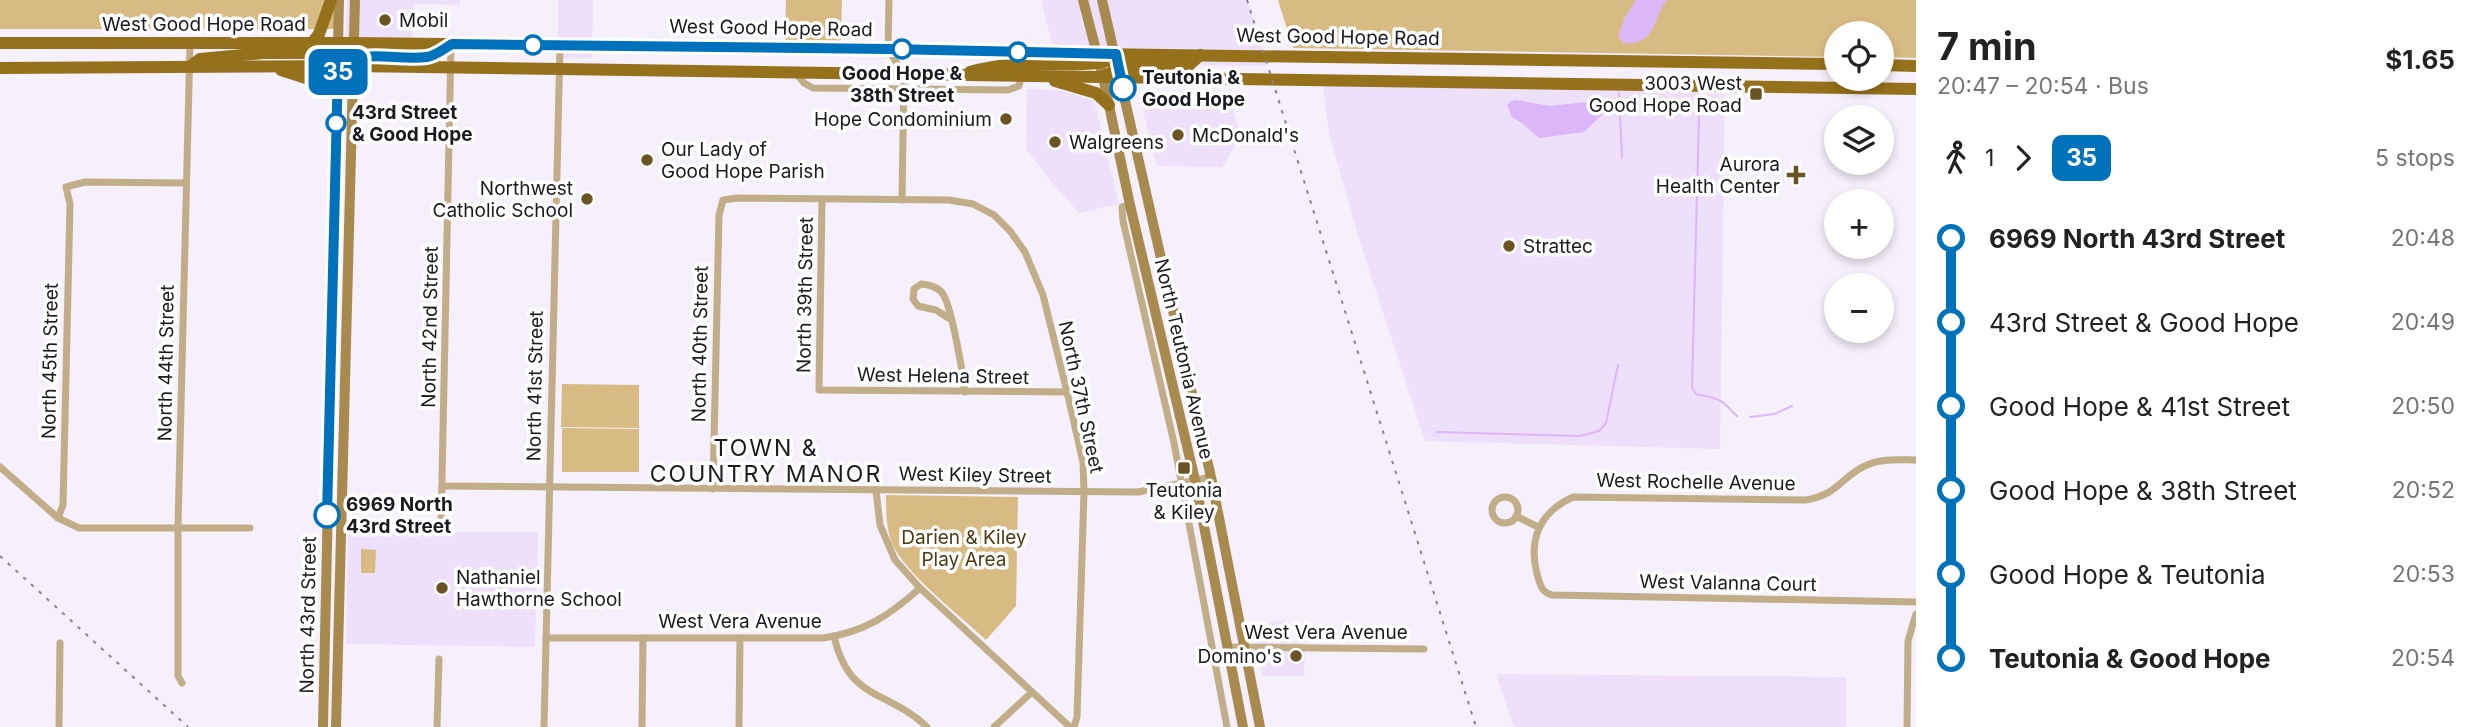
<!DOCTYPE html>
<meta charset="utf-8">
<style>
:root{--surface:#fff;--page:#f2f2f2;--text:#222;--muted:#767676}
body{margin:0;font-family:Inter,sans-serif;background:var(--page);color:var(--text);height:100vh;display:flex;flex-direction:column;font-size:26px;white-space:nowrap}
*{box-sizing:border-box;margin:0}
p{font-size:23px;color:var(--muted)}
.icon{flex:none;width:38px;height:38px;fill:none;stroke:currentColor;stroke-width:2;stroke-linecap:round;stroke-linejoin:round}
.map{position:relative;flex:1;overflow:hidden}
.side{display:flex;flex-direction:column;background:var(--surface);width:560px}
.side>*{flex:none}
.badge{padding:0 14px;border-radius:10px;font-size:24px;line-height:46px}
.tools{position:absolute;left:1824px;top:21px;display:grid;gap:14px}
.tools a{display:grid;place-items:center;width:70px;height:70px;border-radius:50%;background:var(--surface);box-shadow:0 4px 10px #0003;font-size:35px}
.map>.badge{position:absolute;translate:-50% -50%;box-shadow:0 0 0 4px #fff}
.legs{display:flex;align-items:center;gap:10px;height:77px;padding:0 21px;font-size:23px}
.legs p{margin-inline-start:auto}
.summary{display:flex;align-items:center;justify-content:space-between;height:119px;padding:0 21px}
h1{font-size:38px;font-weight:700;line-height:52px}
ul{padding:0 21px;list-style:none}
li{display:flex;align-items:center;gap:24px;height:84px;font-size:26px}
li i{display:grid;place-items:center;width:10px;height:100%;margin:0 9px;background:currentColor}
li i::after{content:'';width:18px;height:18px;margin:-9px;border:5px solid;border-radius:50%;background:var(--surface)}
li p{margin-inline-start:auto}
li:first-child i{background:linear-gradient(#0000 50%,currentColor 0)}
li:last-child i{background:linear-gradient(currentColor 50%,#0000 0)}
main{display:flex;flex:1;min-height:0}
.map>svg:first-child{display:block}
.built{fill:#eedffb}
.green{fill:#d8bb83}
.water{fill:#dbb6f9}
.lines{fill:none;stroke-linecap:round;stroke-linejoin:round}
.stream{stroke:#dbb6f9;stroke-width:2}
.street{stroke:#c1ad87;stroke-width:7}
.secondary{stroke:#a88a4f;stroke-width:10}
.primary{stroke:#96711b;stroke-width:12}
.rail{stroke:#8b858f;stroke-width:2;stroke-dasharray:3.5 7;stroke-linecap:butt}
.line-1-casing{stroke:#fff;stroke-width:16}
.line-1{stroke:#0072bc;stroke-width:10}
.poi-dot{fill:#6b5423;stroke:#fff;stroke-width:2.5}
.stop-1-dot{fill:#fff;stroke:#0072bc;stroke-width:3.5}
.labels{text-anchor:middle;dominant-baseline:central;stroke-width:7;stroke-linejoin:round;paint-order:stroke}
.poi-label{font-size:19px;fill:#1d1920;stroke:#fff;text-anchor:start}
.street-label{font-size:19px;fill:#1d1920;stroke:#fff}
.stop-label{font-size:19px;font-weight:bold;fill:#1d1920;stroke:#fff;text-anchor:start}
.park-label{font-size:19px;fill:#4e3b12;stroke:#fff}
.quarter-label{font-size:23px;letter-spacing:2px;fill:#1d1920;stroke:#fff}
</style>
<main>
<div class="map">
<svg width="1916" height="727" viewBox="0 0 1916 727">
<rect width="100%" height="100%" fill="#f6effc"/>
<g class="built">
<polygon points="347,0 460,0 460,5 413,4 412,56 345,56"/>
<polygon points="558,0 593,0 592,58 558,58"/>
<polygon points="1041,0 1247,0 1268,66 1057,64"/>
<polygon points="1322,79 1725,86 1720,449 1425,441 1360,242 1329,134"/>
<polygon points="1027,89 1059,90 1094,101 1119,204 1079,213 1049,179 1026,149"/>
<polygon points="1139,95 1229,98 1241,136 1222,167 1157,166"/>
<polygon points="348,532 538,532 535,647 346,644"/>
<polygon points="1285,620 1286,642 1305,643 1304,676 1263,676 1251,627"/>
<polygon points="1496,674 1846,677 1846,727 1514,727"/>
</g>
<g class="green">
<polygon points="0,0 337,0 336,29 0,29"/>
<polygon points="786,0 842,0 841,41 785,40"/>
<polygon points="1278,0 1916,0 1916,58 1881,57 1881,33 1836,33 1836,57 1293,48"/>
<polygon points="562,384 639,385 639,428 561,427"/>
<polygon points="562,428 639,429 639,472 562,472"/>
<path d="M886 495 1018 497 1016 606 986 640C960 615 905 574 892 543 886 527 886 512 886 495Z"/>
<polygon points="361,549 376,550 375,573 361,573"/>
</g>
<g class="water">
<path d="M1636 0H1667C1652 18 1657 46 1623 43L1618 36 1625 17Z"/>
<polygon points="1517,100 1549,106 1597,101 1604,108 1604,113 1584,132 1539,138 1522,123 1512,117 1507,105 1512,101"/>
</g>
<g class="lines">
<g class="stream">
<polyline points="1619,93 1622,158"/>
<polyline points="1642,99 1679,104"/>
<path d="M1734 107 1726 111 1701 108 1699 116 1692 387 1696 394C1721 400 1719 397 1737 416"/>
<polyline points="1750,417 1774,414 1792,406"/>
<polyline points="1436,432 1580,436 1599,431 1606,423 1618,365"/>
</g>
<g class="street">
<polyline points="889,0 888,49 904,75 902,200"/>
<polyline points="796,73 804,83 813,88 1008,90 1019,86 1022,73"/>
<polyline points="822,200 819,390 1067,392"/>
<polyline points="1130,205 1122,207 1123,221 1174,443 1227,727"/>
<path d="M950 319 936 310 918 306 913 299 914 289 921 284C930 285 940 287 944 296 952 310 963 374 965 392"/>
<path d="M1916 460C1900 460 1882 458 1867 465 1841 476 1840 494 1806 500L1573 497C1540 512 1528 539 1537 574 1540 584 1541 592 1552 595L1916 602"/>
<polyline points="0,467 58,518 79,528 250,528"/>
<polyline points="442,486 1138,492 1211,477"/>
<polyline points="713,489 719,215 723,200 737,198 949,200 973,204 994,215 1010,231 1025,252 1043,295 1067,392 1083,462 1084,492 1077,717 1074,727"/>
<polyline points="876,490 880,525 895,560 920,588 1070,727"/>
<circle cx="1505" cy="510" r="13"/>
<polyline points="1516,516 1538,527"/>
<polyline points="58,518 63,505 70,204 66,187 85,182 185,183"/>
<polyline points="441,527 451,45"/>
<path d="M834 636C849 702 887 689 927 727"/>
<path d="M546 638H823C865 632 890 615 920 588"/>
<polyline points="1227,647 1424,649"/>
<polyline points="182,683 178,676 178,527 190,43"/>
<polyline points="59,727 60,643"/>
<polyline points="437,727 439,659"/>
<polyline points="544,727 560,45"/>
<polyline points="642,727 643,638"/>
<polyline points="739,727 740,638"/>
<polyline points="994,727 1032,692"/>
<polyline points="1907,727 1908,641 1916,614"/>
</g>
<g class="secondary">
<polyline points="1083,0 1103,77 1130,205 1195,480 1243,727"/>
<polyline points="1102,0 1211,477 1260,727"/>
<polyline points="323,727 339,0"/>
<polyline points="336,727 355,0"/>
</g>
<g class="primary">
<polyline points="0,43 354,43 888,49 1096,54 1836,64"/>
<polyline points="312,43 319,34 331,0"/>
<polyline points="341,64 360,57 429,57 451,45"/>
<polyline points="192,65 200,59 263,53 320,53 346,47"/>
<polyline points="1881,65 1916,66"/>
<polyline points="0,68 353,66 1916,89"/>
<polyline points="281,70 337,88"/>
<path d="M970 72C1012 59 1055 67 1099 63L1108 61 1113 56"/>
<polyline points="1106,75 1124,66 1188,66 1200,55"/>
<polyline points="1055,81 1096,93 1109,105"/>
</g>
<g class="rail">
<polyline points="1247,0 1476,727"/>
<polyline points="0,556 188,727"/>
</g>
</g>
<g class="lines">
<defs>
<path id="line-1" d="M327 515 338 66C365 48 396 61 427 57 435 56 444 49 452 44L888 49 1116 54 1123 88"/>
</defs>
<use href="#line-1" class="line-1-casing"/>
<use href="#line-1" class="line-1"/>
</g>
<g class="poi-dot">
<circle cx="385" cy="20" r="7"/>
<rect x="1749" y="87" width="14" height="14" rx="3.5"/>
<circle cx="1006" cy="119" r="7"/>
<circle cx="1178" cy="135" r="7"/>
<circle cx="1055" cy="142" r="7"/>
<circle cx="647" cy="160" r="7"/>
<path d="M1792.5 164.5h7v7h7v7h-7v7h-7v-7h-7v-7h7z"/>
<circle cx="587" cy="199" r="7"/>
<circle cx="1509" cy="246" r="7"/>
<rect x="1177" y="461" width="14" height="14" rx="3.5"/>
<circle cx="442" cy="588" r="7"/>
<circle cx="1296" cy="656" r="7"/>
</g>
<g class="stop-1-dot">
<circle cx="533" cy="45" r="9"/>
<circle cx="902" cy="49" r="9"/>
<circle cx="1018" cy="52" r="9"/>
<circle cx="1123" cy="88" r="12"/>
<circle cx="336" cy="123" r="9"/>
<circle cx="327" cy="515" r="12"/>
</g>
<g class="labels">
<g class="poi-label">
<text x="399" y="20">Mobil</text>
<text x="1742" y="83" text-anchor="end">3003 West<tspan x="1742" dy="22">Good Hope Road</tspan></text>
<text x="992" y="119" text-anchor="end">Hope Condominium</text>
<text x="1192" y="135">McDonald's</text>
<text x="1069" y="142">Walgreens</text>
<text x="661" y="149">Our Lady of<tspan x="661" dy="22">Good Hope Parish</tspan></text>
<text x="1780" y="164" text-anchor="end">Aurora<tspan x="1780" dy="22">Health Center</tspan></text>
<text x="573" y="188" text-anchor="end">Northwest<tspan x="573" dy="22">Catholic School</tspan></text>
<text x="1523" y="246">Strattec</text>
<text x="1184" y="490" text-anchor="middle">Teutonia<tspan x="1184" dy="22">&amp; Kiley</tspan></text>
<text x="456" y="577">Nathaniel<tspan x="456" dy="22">Hawthorne School</tspan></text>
<text x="1282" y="656" text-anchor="end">Domino's</text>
</g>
<g class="street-label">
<text x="204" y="24">West Good Hope Road</text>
<text transform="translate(771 28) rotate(1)">West Good Hope Road</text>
<text transform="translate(1338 37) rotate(1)">West Good Hope Road</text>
<text transform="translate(805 295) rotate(-89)">North 39th Street</text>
<text transform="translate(430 327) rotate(-89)">North 42nd Street</text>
<text transform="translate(700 344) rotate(-89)">North 40th Street</text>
<text transform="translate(1184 359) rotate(77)">North Teutonia Avenue</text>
<text transform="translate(50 361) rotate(-89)">North 45th Street</text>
<text transform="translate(166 363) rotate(-89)">North 44th Street</text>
<text transform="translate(943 376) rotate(1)">West Helena Street</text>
<text transform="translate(535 386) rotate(-89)">North 41st Street</text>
<text transform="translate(1081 397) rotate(78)">North 37th Street</text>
<text transform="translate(975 475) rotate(1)">West Kiley Street</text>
<text transform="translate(1696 482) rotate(1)">West Rochelle Avenue</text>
<text transform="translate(1728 583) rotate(1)">West Valanna Court</text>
<text transform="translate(308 615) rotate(-89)">North 43rd Street</text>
<text x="740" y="621">West Vera Avenue</text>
<text x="1326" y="632">West Vera Avenue</text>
</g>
<g class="stop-label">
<text x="902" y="73" text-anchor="middle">Good Hope &amp;<tspan x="902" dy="22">38th Street</tspan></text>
<text x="1142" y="77">Teutonia &amp;<tspan x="1142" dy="22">Good Hope</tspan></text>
<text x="352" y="112">43rd Street<tspan x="352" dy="22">&amp; Good Hope</tspan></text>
<text x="346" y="504">6969 North<tspan x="346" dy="22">43rd Street</tspan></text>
</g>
<g class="park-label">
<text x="964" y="537">Darien &amp; Kiley<tspan x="964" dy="22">Play Area</tspan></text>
</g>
<g class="quarter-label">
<text x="766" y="448">TOWN &amp;<tspan x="766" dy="26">COUNTRY MANOR</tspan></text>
</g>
</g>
</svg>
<div class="tools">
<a><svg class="icon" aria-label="locate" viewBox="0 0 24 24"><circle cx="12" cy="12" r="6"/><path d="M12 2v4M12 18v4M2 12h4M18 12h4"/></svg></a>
<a><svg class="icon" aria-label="layers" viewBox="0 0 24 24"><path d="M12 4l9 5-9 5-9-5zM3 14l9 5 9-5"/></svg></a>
<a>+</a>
<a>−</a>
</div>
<b class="badge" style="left:338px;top:72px;background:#0072bc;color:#fff">35</b>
</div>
<section class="side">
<div class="summary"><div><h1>7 min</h1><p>20:47 – 20:54 · Bus</p></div><b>$1.65</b></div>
<div class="legs"><svg class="icon" aria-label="walk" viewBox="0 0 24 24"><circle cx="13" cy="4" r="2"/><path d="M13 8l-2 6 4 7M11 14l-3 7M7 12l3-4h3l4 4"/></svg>1<svg class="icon" aria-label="forward" viewBox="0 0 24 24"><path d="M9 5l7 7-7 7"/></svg><b class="badge" style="background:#0072bc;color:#fff">35</b><p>5 stops</p></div>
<ul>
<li><i style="color:#0072bc"></i><b>6969 North 43rd Street</b><p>20:48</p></li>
<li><i style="color:#0072bc"></i><span>43rd Street &amp; Good Hope</span><p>20:49</p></li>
<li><i style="color:#0072bc"></i><span>Good Hope &amp; 41st Street</span><p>20:50</p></li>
<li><i style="color:#0072bc"></i><span>Good Hope &amp; 38th Street</span><p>20:52</p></li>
<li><i style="color:#0072bc"></i><span>Good Hope &amp; Teutonia</span><p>20:53</p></li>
<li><i style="color:#0072bc"></i><b>Teutonia &amp; Good Hope</b><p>20:54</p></li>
</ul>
</section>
</main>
